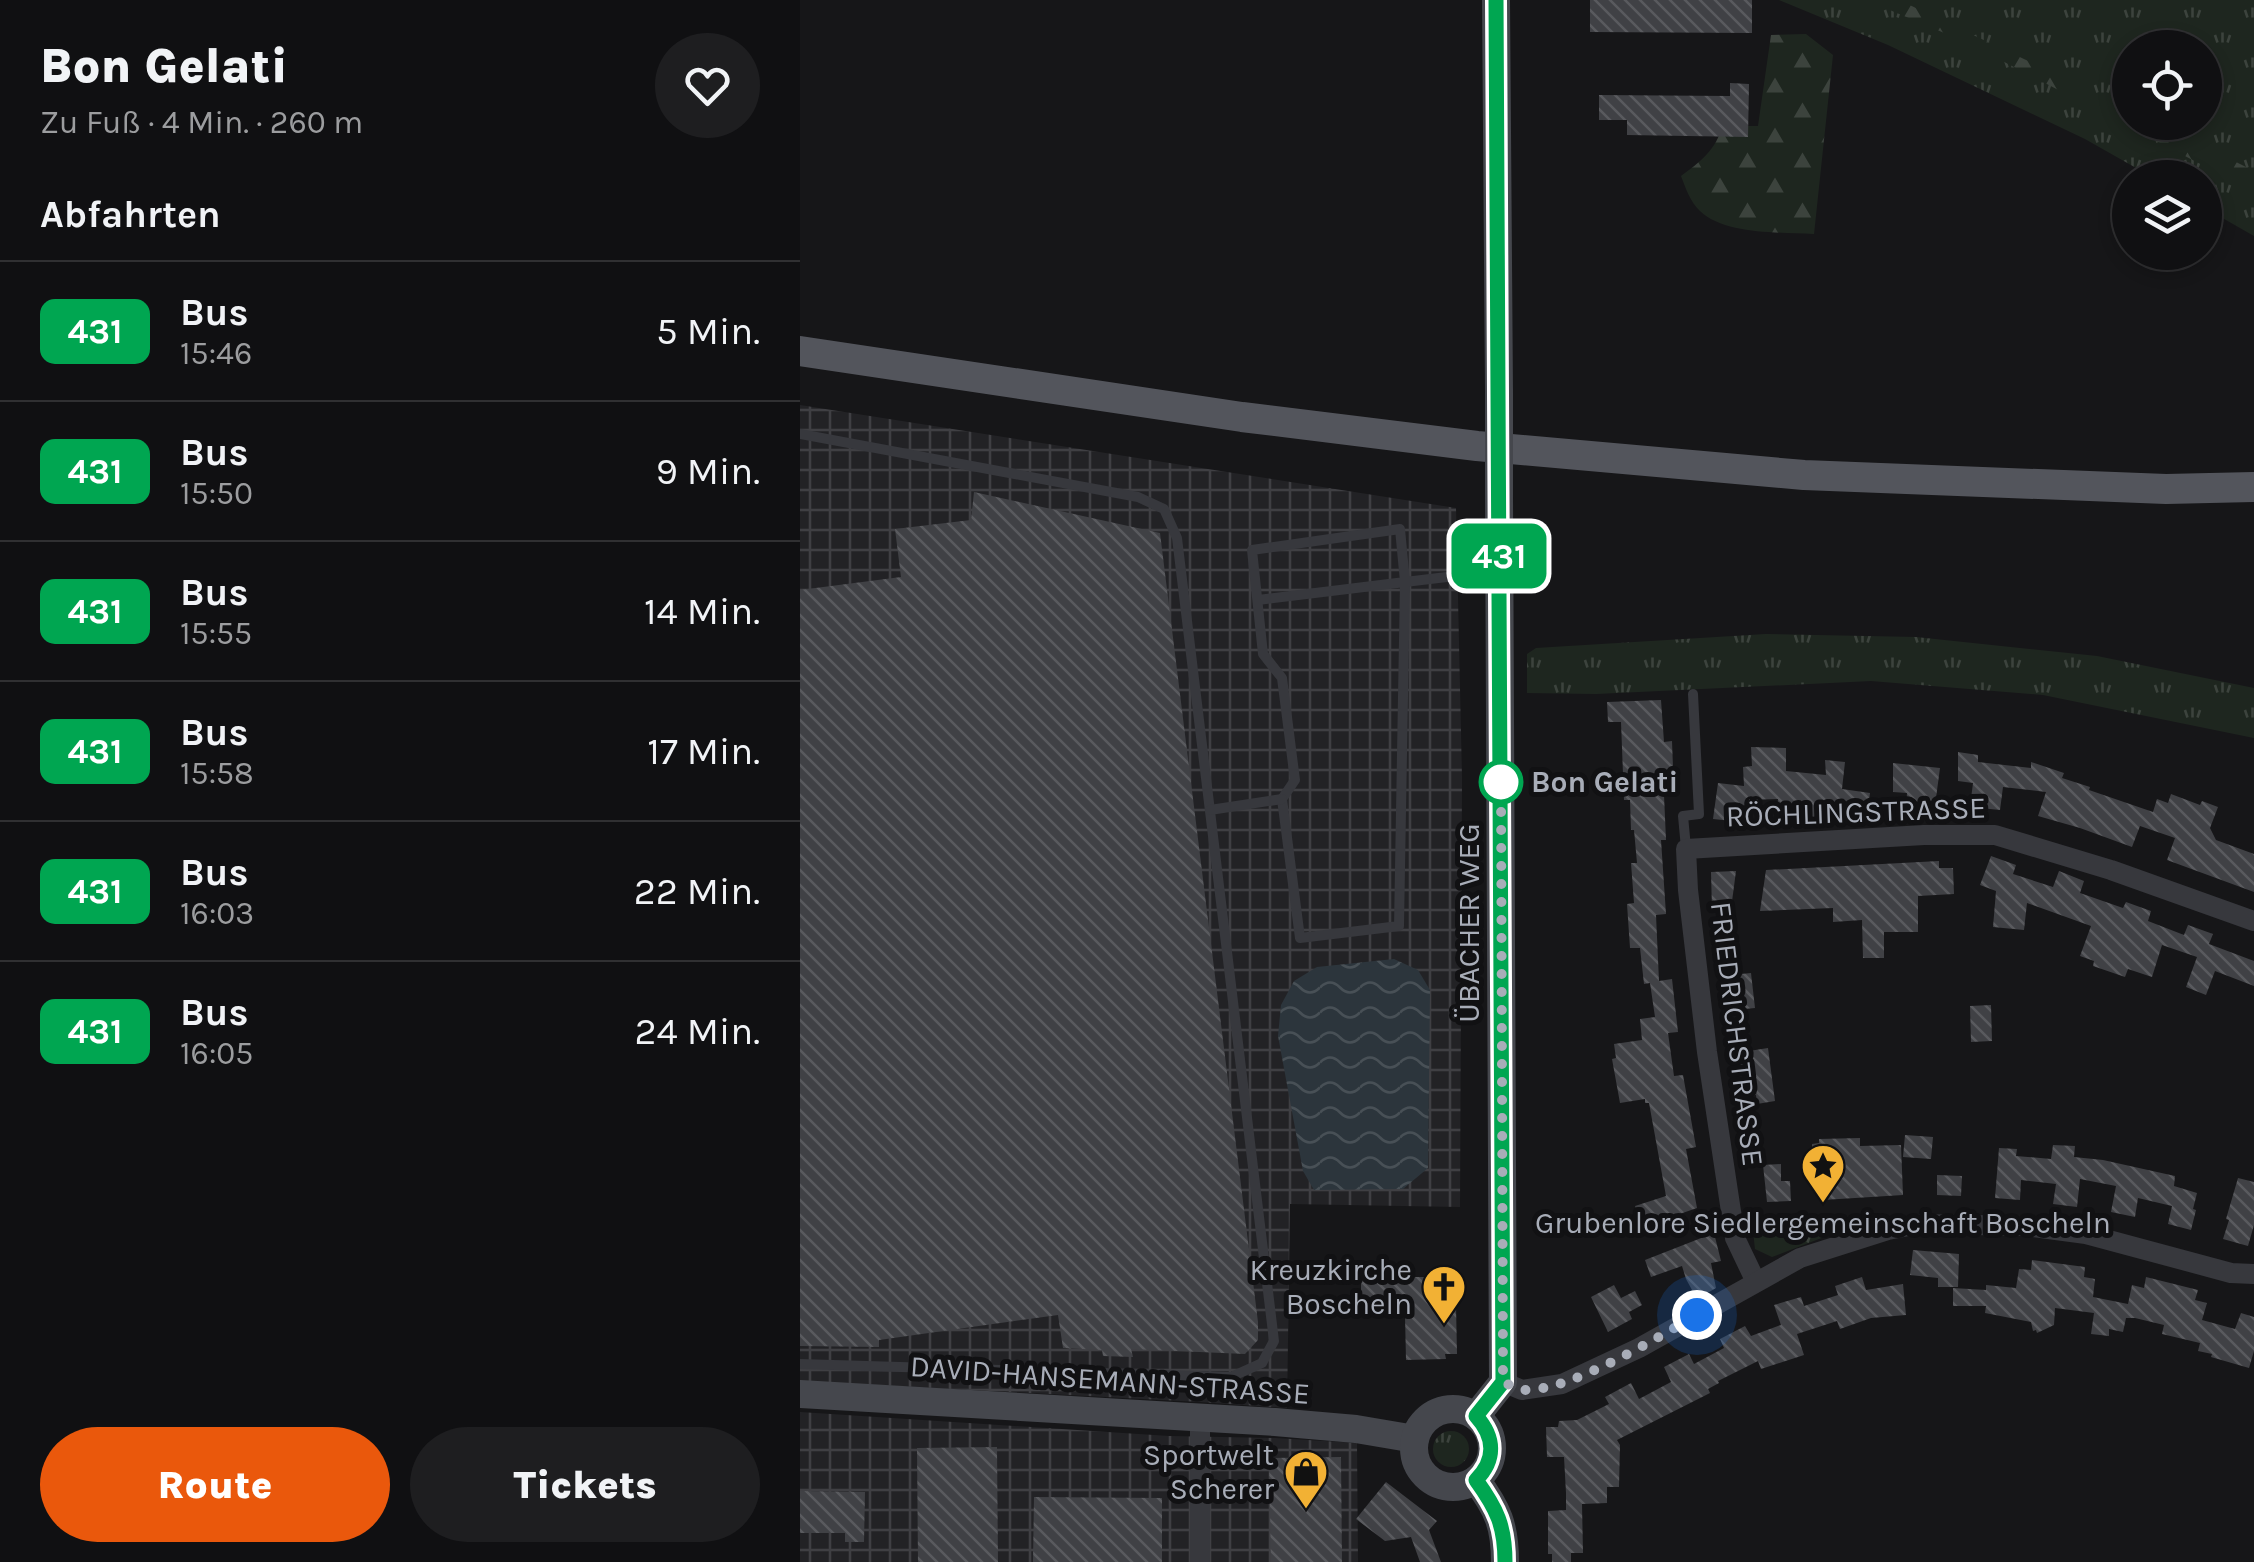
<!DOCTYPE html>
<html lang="de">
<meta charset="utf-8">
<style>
:root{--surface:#101012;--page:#1e1e20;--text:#f1f3f6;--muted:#9c9d9f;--line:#303032;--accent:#ea580c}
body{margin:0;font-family:Karla,sans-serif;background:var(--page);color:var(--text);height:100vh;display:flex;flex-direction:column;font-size:38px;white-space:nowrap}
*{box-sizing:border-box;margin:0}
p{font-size:32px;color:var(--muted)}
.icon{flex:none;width:55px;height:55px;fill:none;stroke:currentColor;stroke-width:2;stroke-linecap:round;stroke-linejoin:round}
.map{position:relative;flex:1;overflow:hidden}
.side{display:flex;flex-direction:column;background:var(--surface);width:800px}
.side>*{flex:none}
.badge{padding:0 20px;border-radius:15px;font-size:35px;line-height:65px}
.fabs{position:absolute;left:1312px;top:30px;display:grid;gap:20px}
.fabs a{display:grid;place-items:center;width:110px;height:110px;border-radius:50%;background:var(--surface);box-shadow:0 5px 15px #0003,0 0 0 2px var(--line);font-size:50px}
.you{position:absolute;width:50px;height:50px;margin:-25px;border:8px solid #fff;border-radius:50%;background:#1a73e8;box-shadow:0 0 0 15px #1a73e833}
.map>.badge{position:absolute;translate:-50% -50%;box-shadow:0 0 0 5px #fff}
h2{padding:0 40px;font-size:38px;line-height:90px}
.round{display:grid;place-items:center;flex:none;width:105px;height:105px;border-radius:52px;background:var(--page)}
.summary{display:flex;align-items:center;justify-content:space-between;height:170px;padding:0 40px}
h1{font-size:48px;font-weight:800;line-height:75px}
.button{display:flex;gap:20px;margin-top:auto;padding:20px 40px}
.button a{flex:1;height:115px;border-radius:60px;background:var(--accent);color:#fff;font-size:40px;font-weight:800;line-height:115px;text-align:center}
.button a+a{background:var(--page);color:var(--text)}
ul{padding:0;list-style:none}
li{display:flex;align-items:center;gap:30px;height:140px;padding:0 40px;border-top:2px solid var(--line)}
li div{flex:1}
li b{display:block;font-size:38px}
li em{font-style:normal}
li .badge{min-width:110px;font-weight:700;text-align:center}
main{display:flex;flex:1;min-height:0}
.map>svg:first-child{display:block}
.industrial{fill:url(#industrial-grid)}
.grass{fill:url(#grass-tufts);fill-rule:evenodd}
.forest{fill:url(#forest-firs)}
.water{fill:url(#water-waves)}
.building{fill:url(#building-back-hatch)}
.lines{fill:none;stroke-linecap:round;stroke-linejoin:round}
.lane{stroke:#37383d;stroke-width:10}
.street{stroke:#37383d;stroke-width:20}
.secondary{stroke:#45474d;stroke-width:28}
.primary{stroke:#53555c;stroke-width:30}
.secondary-bridge{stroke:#45474d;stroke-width:28}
.line-casing{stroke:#fff;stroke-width:22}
.line{stroke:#00a651;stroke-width:15}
.walk{stroke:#a8adb8;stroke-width:10;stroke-dasharray:0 18}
.stop-dot{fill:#fff;stroke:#00a651;stroke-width:5}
.labels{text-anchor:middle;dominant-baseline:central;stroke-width:10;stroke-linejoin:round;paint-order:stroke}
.stop-label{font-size:30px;font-weight:bold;fill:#a8adb8;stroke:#111113;text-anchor:start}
.street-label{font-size:30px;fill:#a8adb8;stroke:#111113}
.poi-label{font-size:30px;fill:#a8adb8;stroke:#111113;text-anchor:end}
</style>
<main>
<section class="side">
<div class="summary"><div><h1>Bon Gelati</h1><p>Zu Fuß · 4 Min. · 260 m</p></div><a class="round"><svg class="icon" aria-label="heart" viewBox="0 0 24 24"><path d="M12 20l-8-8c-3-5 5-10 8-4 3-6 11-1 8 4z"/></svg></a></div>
<h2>Abfahrten</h2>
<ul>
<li><span class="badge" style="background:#00a651;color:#fff">431</span><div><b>Bus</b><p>15:46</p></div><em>5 Min.</em></li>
<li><span class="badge" style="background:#00a651;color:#fff">431</span><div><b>Bus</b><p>15:50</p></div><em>9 Min.</em></li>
<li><span class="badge" style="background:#00a651;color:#fff">431</span><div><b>Bus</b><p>15:55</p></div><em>14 Min.</em></li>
<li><span class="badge" style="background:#00a651;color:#fff">431</span><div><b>Bus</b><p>15:58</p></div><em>17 Min.</em></li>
<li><span class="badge" style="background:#00a651;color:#fff">431</span><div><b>Bus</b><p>16:03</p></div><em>22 Min.</em></li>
<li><span class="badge" style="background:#00a651;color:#fff">431</span><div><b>Bus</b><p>16:05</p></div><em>24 Min.</em></li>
</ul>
<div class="button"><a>Route</a><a>Tickets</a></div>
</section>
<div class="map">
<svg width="1454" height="1562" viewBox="0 0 1454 1562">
<defs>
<pattern id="industrial-grid" width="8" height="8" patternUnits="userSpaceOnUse" patternTransform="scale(2.5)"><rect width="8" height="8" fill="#222225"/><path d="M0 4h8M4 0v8" fill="none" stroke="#3f3f43"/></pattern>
<pattern id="grass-tufts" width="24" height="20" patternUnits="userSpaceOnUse" patternTransform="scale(2.5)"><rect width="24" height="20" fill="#1e261f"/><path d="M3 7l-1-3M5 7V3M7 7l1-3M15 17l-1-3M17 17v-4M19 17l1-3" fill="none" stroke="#3c433d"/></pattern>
<pattern id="forest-firs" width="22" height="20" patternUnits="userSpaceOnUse" patternTransform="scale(2.5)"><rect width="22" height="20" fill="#1e261f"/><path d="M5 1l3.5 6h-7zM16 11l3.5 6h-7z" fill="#3c433d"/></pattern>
<pattern id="water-waves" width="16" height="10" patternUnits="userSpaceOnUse" patternTransform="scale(2.5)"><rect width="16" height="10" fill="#2c353c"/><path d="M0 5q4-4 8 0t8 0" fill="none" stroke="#485056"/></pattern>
<pattern id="building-back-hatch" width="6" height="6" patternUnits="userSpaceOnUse" patternTransform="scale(2.5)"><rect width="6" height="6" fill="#404145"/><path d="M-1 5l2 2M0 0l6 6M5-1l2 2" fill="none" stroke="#595a5e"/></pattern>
</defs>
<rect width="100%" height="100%" fill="#161618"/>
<g class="industrial">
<polygon points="0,405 656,508 662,778 660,1207 490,1204 487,1408 400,1402 0,1381"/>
<polygon points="0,1412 369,1436 475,1438 557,1443 558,1562 0,1562"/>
</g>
<g class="grass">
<path d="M979 0H1454V236L1405 208V178L1352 177 1285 139 1088 45ZM1330 48H1405V122H1330Z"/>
<polygon points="966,634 1116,637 1297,656 1454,688 1454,738 1243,695 1071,681 796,694 727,693 727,654 736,648"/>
<polygon points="1050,1216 1050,1227 972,1257 955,1249 952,1221"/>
<circle cx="651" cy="1449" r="18"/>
</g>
<g class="forest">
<polygon points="1066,0 1099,0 1330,109 1330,122 1358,123 1454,171 1454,192 1168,43"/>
<path d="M1006 34 1033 55 1014 234C981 232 925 235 900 211 890 201 886 189 881 176 899 163 917 149 922 126H958L971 35Z"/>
</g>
<polygon class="water" points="594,959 618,970 630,990 628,1168 603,1189 514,1190 503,1171 478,1036 481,1005 494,981 517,967"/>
<g class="building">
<polygon points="790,0 952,0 952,33 790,32"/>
<polygon points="930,83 949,84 948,137 827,135 827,120 799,120 799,95 930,96"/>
<polygon points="174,492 360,533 458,1322 458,1340 445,1354 331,1349 333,1357 303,1356 302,1350 263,1348 258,1315 79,1340 79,1347 0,1346 0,590 101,577 95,529 171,520"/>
<polygon points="861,700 864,742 872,741 874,794 864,795 866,840 861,840 866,914 856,915 859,981 872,979 878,1032 868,1033 874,1076 883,1075 896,1147 886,1149 897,1208 842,1227 835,1206 866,1196 849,1103 845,1103 845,1099 820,1103 812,1059 816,1058 814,1044 842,1040 840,1019 855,1017 850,983 844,984 840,948 830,948 827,904 834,903 831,863 837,863 834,830 831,830 830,800 824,800 821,722 808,722 807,702"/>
<polygon points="951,747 986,748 986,771 1026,775 1025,760 1045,762 1042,789 1070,793 1067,815 1054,814 1054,819 1016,815 1017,820 976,816 978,799 945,800 942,822 913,819 918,783 944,786 943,767 952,766"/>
<polygon points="1158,752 1178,755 1178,762 1231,768 1231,762 1264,773 1262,778 1290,787 1289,790 1353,812 1357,799 1368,803 1371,794 1400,805 1402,801 1418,807 1410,828 1416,840 1454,854 1454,892 1367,860 1375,838 1340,826 1332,847 1280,828 1238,816 1246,792 1203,787 1200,810 1170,807 1173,783 1158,781"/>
<polygon points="1093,763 1140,768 1134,813 1106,809 1107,793 1093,792"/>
<polygon points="1191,856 1216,865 1213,874 1253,887 1259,871 1284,881 1280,893 1323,908 1326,902 1351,911 1348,921 1384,935 1388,925 1413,934 1409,944 1454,961 1454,986 1415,971 1406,995 1386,987 1397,957 1362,945 1352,977 1328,969 1325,977 1293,966 1294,961 1280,956 1291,926 1227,903 1224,930 1193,927 1196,891 1180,885"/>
<polygon points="1139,861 1139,868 1153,868 1154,894 1118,896 1118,932 1084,932 1084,958 1063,958 1062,920 1033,922 1033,908 960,911 966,870"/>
<polygon points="936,871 931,909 912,910 911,872"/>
<polygon points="951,973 955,1008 923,1011 920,976"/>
<polygon points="1191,1005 1192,1041 1171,1042 1170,1006"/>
<polygon points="968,1048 975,1101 957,1104 956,1095 937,1097 932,1063 951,1060 949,1051"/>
<polygon points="1105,1135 1133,1137 1131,1159 1103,1157"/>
<polygon points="1060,1138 1060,1146 1101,1145 1103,1195 1023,1200 1022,1182 1013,1183 1012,1144 1019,1143 1019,1139"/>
<polygon points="1253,1145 1275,1146 1274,1157 1303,1160 1375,1176 1374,1186 1397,1193 1393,1209 1396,1210 1391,1230 1368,1224 1372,1206 1338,1198 1335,1217 1311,1212 1316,1186 1280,1179 1277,1207 1253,1204 1256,1184 1221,1180 1220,1200 1195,1198 1199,1148 1217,1149 1216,1156 1251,1159"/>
<polygon points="981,1164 981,1181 977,1181 990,1181 991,1201 967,1202 963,1165"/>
<polygon points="1137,1175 1162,1176 1161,1196 1137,1195"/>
<polygon points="1438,1178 1454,1182 1454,1225 1448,1246 1423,1239 1429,1220 1426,1219"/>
<polygon points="914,1233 921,1261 911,1263 916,1288 897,1299 886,1279 882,1266 851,1277 845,1260"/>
<polygon points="1113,1250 1159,1254 1158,1287 1138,1287 1138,1278 1110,1275"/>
<polygon points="1232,1260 1285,1267 1284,1277 1295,1279 1293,1297 1328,1304 1332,1285 1344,1288 1346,1277 1398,1290 1395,1300 1407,1303 1402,1320 1435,1329 1441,1313 1454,1317 1454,1351 1449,1368 1411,1357 1412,1354 1398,1351 1400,1343 1362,1334 1364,1325 1335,1318 1326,1318 1323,1332 1309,1329 1309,1336 1291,1334 1294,1313 1255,1308 1254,1325 1237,1333 1236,1330 1233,1331 1231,1322 1185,1313 1186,1306 1153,1306 1153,1288 1186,1290 1186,1285 1216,1288 1219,1269 1231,1270"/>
<polygon points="578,1277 638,1277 640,1296 650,1296 650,1305 656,1305 657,1354 645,1354 646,1359 606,1360 605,1316 555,1316 555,1290 561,1290 561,1280 578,1280"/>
<polygon points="1062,1277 1066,1290 1103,1284 1106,1315 1071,1318 1040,1329 1037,1321 997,1334 1004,1355 961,1369 958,1361 918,1381 919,1383 908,1389 910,1393 817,1440 820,1445 819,1487 807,1487 807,1503 782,1504 783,1553 771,1553 771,1562 752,1562 752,1554 748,1554 748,1511 766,1510 766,1493 764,1457 747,1457 746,1427 758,1427 759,1421 777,1420 809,1404 805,1397 831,1383 839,1399 871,1382 864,1367 889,1354 894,1364 924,1348 920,1339 945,1326 951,1336 981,1325 974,1305 1001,1297 1004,1306 1038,1295 1035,1286"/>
<polygon points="814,1285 821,1298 835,1291 842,1305 829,1312 832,1319 808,1332 791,1297"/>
<polygon points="197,1447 198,1562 118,1562 117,1448"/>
<polygon points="541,1457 542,1562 471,1562 469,1458"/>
<polygon points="586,1482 637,1521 629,1530 641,1562 620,1562 611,1537 585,1541 556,1519"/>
<polygon points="0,1491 65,1492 64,1542 45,1542 45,1533 0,1533"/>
<polygon points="234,1497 362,1498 362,1562 233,1562"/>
</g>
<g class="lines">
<g class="lane">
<polyline points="0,434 338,497 364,509 377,538 474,1341 462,1363 431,1377 0,1364"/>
<polyline points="458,600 605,582 600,529 452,550 463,654 482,678 495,780 482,799 500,938 599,926 605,582 697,571"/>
<polyline points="410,810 482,799"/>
<polyline points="886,848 883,816 899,814 893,694"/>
</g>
<g class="street">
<polyline points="956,1282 935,1238 907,1052 888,890 886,849 1124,835 1195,835 1311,870 1454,921"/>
<polyline points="703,1382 722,1390 762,1384 839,1348 1000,1258 1088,1230 1119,1224 1226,1226 1286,1234 1431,1273 1454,1274"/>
<polyline points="400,1562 400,1419"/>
</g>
<g class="secondary">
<polyline points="696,0 699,393"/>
<polyline points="0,1394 475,1422 556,1429 615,1439"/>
<circle cx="653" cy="1448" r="39"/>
<polyline points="676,1416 703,1382 699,495"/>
<path d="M676 1480C698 1509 705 1526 705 1562"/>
</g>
<polyline class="primary" points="0,351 442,417 677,446 1004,475 1366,489 1454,487"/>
<polyline class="secondary-bridge" points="699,393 699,495"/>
</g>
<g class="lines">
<defs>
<path id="line" d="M696 0 703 1382 676 1416C695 1437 696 1460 676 1480 697 1509 705 1526 705 1562"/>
</defs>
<use href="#line" class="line-casing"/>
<use href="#line" class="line"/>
<path class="walk" d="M701 782V779L703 1382C709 1385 718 1389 725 1390 770 1391 857 1338 897 1315"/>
</g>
<defs>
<symbol id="sight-pin" viewBox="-11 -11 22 30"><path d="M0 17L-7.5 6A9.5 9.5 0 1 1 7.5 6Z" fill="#f2b134" stroke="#111113"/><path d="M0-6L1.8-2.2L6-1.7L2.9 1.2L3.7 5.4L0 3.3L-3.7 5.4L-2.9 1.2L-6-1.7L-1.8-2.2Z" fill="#111"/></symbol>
<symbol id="church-pin" viewBox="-11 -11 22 30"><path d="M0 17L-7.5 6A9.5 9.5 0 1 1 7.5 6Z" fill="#f2b134" stroke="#111113"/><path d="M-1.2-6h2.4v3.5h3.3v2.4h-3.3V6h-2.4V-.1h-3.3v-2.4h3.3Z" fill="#111"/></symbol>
<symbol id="shop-pin" viewBox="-11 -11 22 30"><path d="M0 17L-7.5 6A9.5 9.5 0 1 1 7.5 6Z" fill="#f2b134" stroke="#111113"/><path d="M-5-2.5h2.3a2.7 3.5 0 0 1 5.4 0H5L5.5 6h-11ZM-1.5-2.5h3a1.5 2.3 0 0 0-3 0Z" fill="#111"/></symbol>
</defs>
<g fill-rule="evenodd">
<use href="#sight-pin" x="998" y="1141" width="50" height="68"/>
<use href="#church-pin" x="619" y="1262" width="50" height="68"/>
<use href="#shop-pin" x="481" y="1447" width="50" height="68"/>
</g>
<circle class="stop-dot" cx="701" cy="782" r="20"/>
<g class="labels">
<g class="stop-label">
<text x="731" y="782">Bon Gelati</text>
</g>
<g class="street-label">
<text transform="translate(1056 812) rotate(-2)">RÖCHLINGSTRASSE</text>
<text transform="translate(669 923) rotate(-90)">ÜBACHER WEG</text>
<text transform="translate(937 1034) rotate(83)">FRIEDRICHSTRASSE</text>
<text transform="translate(310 1380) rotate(4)">DAVID-HANSEMANN-STRASSE</text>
</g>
<g class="poi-label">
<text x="1023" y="1223" text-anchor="middle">Grubenlore Siedlergemeinschaft Boscheln</text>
<text x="612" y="1270">Kreuzkirche<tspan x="612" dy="34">Boscheln</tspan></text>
<text x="474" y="1455">Sportwelt<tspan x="474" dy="34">Scherer</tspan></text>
</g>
</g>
</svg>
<div class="fabs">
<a><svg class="icon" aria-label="locate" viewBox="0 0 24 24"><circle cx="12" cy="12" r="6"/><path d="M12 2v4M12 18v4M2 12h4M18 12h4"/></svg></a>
<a><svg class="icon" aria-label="layers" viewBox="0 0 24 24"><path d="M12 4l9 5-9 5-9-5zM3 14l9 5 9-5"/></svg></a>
</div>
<div class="you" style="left:897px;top:1315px"></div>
<b class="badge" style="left:699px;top:556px;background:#00a651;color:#fff">431</b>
</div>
</main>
